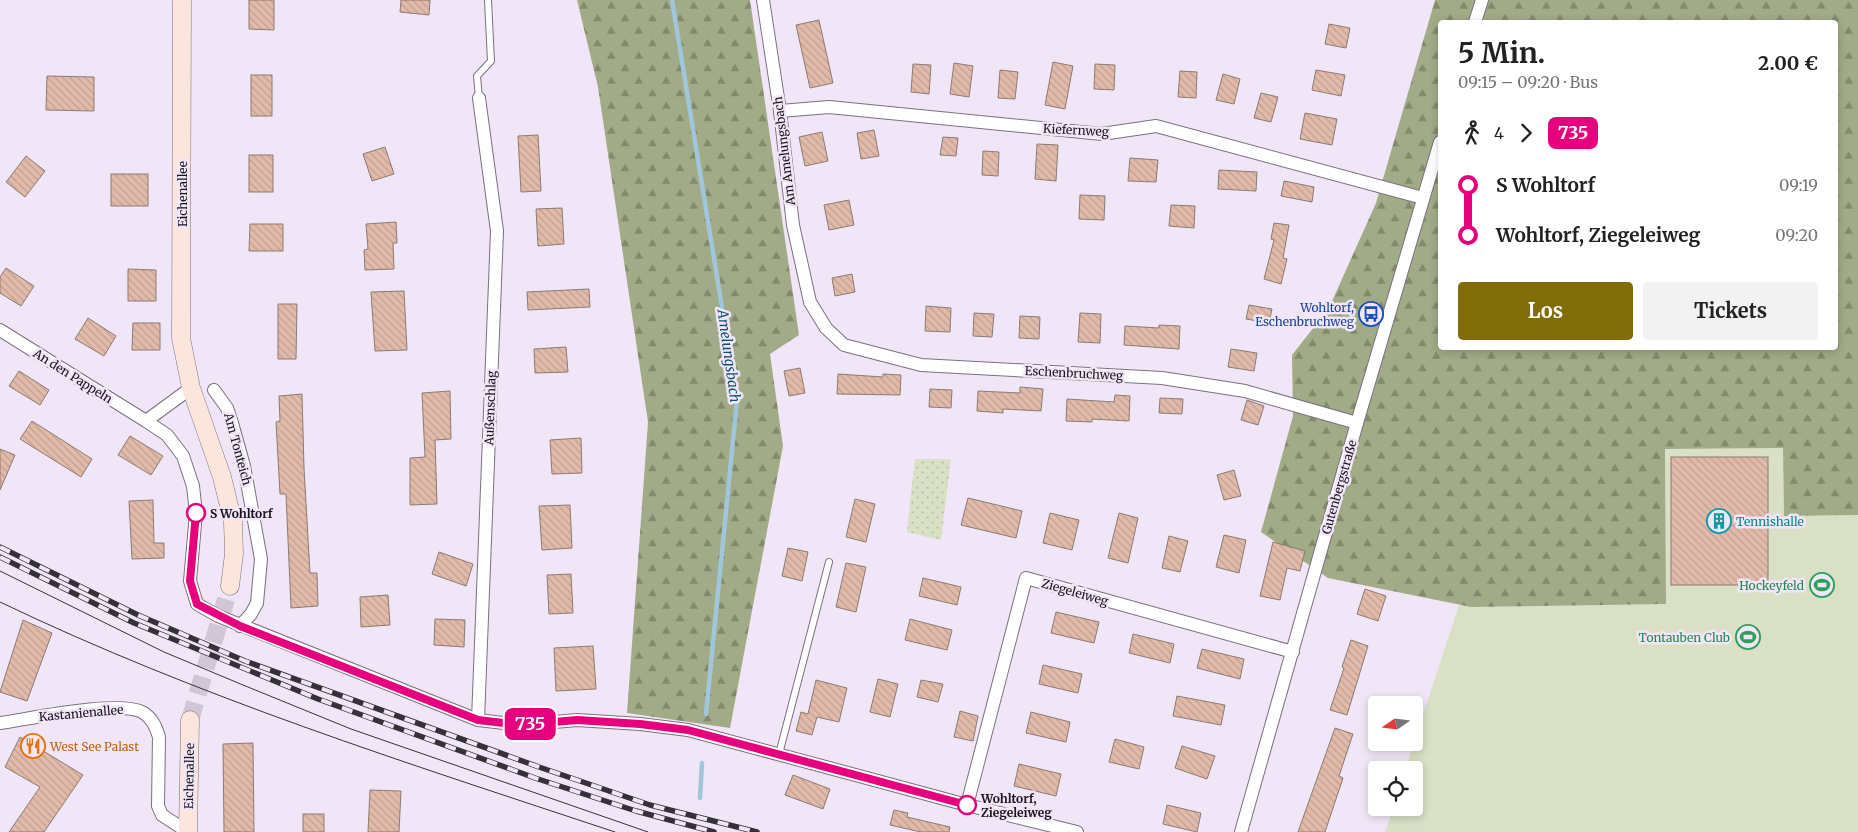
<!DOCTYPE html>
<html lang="de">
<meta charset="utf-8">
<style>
:root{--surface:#fff;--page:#f2f2f2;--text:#222;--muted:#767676;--accent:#816d08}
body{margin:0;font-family:Merriweather,serif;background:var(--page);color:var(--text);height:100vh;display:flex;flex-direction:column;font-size:19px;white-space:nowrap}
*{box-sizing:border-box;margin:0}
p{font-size:16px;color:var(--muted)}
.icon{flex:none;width:28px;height:28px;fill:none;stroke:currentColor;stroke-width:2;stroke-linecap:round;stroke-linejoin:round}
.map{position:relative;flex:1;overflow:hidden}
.details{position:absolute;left:1438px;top:20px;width:400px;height:330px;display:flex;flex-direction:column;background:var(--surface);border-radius:5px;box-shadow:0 2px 8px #0003}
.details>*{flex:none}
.badge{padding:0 10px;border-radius:8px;font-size:18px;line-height:32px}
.needle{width:32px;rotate:256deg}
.fabs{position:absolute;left:1368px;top:696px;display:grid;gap:10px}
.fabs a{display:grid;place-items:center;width:55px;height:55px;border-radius:5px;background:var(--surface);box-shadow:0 2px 8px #0003;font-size:25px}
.map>.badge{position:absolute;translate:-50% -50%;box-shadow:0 0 0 2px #fff}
.legs{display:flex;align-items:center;gap:8px;height:55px;padding:0 20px;font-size:16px}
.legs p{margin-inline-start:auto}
.summary{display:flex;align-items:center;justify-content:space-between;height:85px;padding:0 20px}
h1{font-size:28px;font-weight:700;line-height:38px}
.cta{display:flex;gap:10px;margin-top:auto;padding:10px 20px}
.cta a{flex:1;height:58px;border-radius:5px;background:var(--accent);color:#fff;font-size:20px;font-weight:700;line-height:58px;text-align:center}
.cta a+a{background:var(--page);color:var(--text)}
ul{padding:0 20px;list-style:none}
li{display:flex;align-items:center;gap:18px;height:50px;font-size:19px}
li i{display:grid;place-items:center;width:8px;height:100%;margin:0 6px;background:currentColor}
li i::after{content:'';width:12px;height:12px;margin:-6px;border:4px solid;border-radius:50%;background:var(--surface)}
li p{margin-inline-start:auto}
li:first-child i{background:linear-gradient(#0000 50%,currentColor 0)}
li:last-child i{background:linear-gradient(currentColor 50%,#0000 0)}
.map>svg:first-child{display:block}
.grass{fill:#d9e0c6}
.forest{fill:url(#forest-firs);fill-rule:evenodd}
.park{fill:url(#park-dots)}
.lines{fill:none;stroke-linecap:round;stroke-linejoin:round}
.stream{stroke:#a1c6dc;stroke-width:4.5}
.building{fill:url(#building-back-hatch);stroke:#8c7a73}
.secondary-tunnel{stroke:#d0c6d6;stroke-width:18;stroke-dasharray:18 9;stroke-linecap:butt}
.lane-casing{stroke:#7a707f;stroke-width:8}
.street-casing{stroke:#7a707f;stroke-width:14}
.secondary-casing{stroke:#7a707f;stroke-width:19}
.lane{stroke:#fff;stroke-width:6}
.street{stroke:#fff;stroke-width:12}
.secondary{stroke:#fbe5dd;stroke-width:18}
.tram{stroke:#363139;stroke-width:1}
.rail-casing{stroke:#363139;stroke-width:5.5}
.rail{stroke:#f1e6f7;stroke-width:4;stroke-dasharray:11;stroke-linecap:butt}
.line-1-casing{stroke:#fff;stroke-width:11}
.line-1{stroke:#e6007e;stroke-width:8}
.stop-1-dot{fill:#fff;stroke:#e6007e;stroke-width:2.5}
.labels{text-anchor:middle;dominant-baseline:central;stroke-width:5;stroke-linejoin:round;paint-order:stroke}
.street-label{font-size:12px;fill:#18141a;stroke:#f1e6f7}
.transit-label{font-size:12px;fill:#164399;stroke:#f1e6f7;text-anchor:end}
.stop-label{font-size:12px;font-weight:bold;fill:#18141a;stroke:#f1e6f7;text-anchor:start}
.culture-label{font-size:12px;fill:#0d838f;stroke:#f1e6f7;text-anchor:start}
.leisure-label{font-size:12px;fill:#27864d;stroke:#f1e6f7;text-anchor:end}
.food-label{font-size:12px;fill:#c56008;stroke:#f1e6f7;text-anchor:start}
.water-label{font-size:14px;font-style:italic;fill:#0f5070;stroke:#f1e6f7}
</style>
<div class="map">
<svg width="1858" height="832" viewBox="0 0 1858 832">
<defs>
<pattern id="forest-firs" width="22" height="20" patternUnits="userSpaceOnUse" patternTransform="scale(1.25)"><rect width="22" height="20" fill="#a1ab87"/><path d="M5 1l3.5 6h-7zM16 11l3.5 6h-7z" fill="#828a6e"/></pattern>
<pattern id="park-dots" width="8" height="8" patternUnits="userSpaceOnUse" patternTransform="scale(1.25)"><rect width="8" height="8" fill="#d9e0c6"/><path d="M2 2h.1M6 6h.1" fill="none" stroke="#babfaa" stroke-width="1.8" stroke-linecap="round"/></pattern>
<pattern id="building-back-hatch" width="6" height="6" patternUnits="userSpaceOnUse" patternTransform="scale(1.25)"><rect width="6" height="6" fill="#e1baaa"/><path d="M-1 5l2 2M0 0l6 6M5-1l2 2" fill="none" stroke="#c09f92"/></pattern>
</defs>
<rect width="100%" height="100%" fill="#f1e6f7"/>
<polygon class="grass" points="1783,448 1784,516 1858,515 1858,832 1385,832 1393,808 1414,808 1414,770 1405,770 1459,605 1471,607 1666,604 1665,449"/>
<g class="forest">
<polygon points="577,0 750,0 799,335 770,354 783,446 730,728 627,713 648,422 598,87"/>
<path d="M1435 0H1858V515L1784 516 1783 448 1665 449 1666 604 1471 607 1328 578 1261 532 1293 416 1292 355 1329 308 1376 203ZM1440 22H1835V348H1440Z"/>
</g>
<polygon class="park" points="915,459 951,459 941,540 907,532"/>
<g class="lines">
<g class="stream">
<polyline points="672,0 737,400 706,714"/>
<polyline points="700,798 702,763"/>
</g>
</g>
<g class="building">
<polygon points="249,0 274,0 274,30 249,29"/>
<polygon points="401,0 430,0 429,15 400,12"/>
<polygon points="819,20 833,83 810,88 796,25"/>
<polygon points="1329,24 1350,28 1346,48 1325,44"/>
<polygon points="1053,62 1073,66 1065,109 1045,105"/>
<polygon points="954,63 973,66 969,97 950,94"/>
<polygon points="913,64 931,65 929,94 911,92"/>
<polygon points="1095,64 1115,65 1114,90 1094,89"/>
<polygon points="1000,70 1018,72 1015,99 998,98"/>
<polygon points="1316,70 1345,75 1341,96 1312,90"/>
<polygon points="1180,71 1197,72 1196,98 1178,97"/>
<polygon points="1223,74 1240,79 1234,104 1216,100"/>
<rect x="251" y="75" width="21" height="41"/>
<polygon points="47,76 94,77 94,111 46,110"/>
<polygon points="1261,93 1278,97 1271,122 1254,118"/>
<polygon points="1305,113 1337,119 1332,145 1300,139"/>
<polygon points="874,130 879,156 861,159 857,133"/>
<polygon points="822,132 828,161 805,166 799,137"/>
<polygon points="538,135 541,191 521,192 518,136"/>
<polygon points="943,137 958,138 956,156 940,155"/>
<polygon points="1037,144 1058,145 1056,181 1035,179"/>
<polygon points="385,147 394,174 372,181 363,154"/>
<polygon points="983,151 999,152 998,176 982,175"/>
<rect x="249" y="155" width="24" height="37"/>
<polygon points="26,156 45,171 25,197 6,182"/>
<polygon points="1130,158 1158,160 1156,182 1128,181"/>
<polygon points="1219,170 1257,172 1256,191 1218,189"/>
<rect x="111" y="174" width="37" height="32"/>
<polygon points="1284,181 1314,187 1312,202 1281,196"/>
<polygon points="1080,195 1105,196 1104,220 1079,219"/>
<polygon points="849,200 854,225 829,230 824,205"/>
<polygon points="1171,205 1195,206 1194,228 1169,226"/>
<polygon points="562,208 564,244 538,246 536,209"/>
<polygon points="396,222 397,243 393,243 394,269 365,270 364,250 368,249 366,224"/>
<polygon points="1274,223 1289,225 1283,258 1287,259 1281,284 1264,279 1274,240 1271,239"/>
<polygon points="250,224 283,224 283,251 249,251"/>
<polygon points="6,268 34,286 21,306 0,293 0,277"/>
<polygon points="128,269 156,270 156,301 128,301"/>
<polygon points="852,274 855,292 835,296 832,278"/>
<polygon points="589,289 590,307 528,310 527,292"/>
<polygon points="404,291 407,350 375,351 371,292"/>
<polygon points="278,304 297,304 296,359 278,359"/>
<polygon points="1249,305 1272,309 1269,323 1246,319"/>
<polygon points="926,306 951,308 950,332 925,331"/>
<polygon points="974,313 994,314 992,337 973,336"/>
<polygon points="1080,313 1101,314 1100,343 1078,342"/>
<polygon points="1020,316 1040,317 1039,339 1019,338"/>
<polygon points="88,318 116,336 104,356 75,339"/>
<polygon points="133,323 160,323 160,350 132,350"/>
<polygon points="1159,325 1180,326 1179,349 1124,345 1125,326 1159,328"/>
<polygon points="566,347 568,372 535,373 534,349"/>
<polygon points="1231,349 1257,353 1254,371 1228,367"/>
<polygon points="800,368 805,393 789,396 784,371"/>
<polygon points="19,371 49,390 40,405 9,386"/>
<polygon points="838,374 883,377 883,374 901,375 900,395 837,394"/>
<polygon points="1020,387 1043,389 1041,411 1003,409 1003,413 977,411 978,391 1020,393"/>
<polygon points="930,389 952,390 951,408 929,407"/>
<polygon points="450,391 451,439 435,440 437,504 410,505 410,458 425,457 422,393"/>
<polygon points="302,394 304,468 310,573 317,573 318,606 291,608 286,494 280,494 276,422 280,421 279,396"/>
<polygon points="1115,395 1130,396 1129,421 1092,419 1092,422 1066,421 1067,399 1114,402"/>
<polygon points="1160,398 1183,399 1182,414 1159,413"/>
<polygon points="1247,400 1264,406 1258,425 1241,420"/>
<polygon points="32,421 92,459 81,477 20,439"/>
<polygon points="130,436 163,456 151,475 118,455"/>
<polygon points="581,438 582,473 552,474 550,440"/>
<polygon points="0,449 15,455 0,490"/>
<rect x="1671" y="457" width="97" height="128"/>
<polygon points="1234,470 1241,496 1224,500 1217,475"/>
<polygon points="968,498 1022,511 1016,538 961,525"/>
<polygon points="855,499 875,504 866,542 846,537"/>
<polygon points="153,500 154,543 164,543 164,558 132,559 129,501"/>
<polygon points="570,505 572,548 542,550 539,506"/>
<polygon points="1050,513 1079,520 1072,550 1043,543"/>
<polygon points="1119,513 1138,518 1128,563 1108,558"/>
<polygon points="1224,535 1246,540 1239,573 1216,567"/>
<polygon points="1169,536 1188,541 1180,572 1162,568"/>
<polygon points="1273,542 1305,551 1300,571 1287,568 1280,600 1260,596"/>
<polygon points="788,548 808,552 802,581 782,576"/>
<polygon points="439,552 473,564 466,586 432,574"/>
<polygon points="846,563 866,567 856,612 836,607"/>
<polygon points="571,574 573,613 549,614 547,575"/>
<polygon points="923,578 961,587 957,605 919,596"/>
<polygon points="1365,589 1386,596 1378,621 1357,614"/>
<polygon points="388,595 390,625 361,627 360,597"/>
<polygon points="1056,612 1099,622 1094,643 1051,633"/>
<polygon points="435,619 465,620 464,647 434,645"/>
<polygon points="910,619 952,630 947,650 905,640"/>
<polygon points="23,620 52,633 27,701 0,692"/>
<polygon points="1133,634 1174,644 1170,663 1129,653"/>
<polygon points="1351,640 1368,646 1347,715 1330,710 1344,668 1342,667"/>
<polygon points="593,646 596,689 556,691 554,648"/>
<polygon points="1202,649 1244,659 1240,679 1197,668"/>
<polygon points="1043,665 1082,674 1078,693 1039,684"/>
<polygon points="878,679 898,684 890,717 870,712"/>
<polygon points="816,680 847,688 839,722 817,717 812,735 796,731 801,712 808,714"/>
<polygon points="921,680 943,684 938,702 917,697"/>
<polygon points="1177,696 1225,705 1221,725 1173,716"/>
<polygon points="960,711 978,716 973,741 954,737"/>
<polygon points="1031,712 1070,722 1066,742 1026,733"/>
<polygon points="1335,728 1353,734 1339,776 1343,778 1325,832 1298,832"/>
<polygon points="20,737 83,775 44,832 9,832 40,787 5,767"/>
<polygon points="1115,739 1144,747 1139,769 1109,762"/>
<polygon points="253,743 254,832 224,832 223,744"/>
<polygon points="1182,746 1215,756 1207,779 1175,768"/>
<polygon points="1019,764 1061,774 1056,796 1014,786"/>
<polygon points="793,775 830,789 823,809 785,795"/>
<polygon points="370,790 401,791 399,832 368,832"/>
<polygon points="1167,805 1201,813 1197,832 1163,824"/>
<polygon points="894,810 908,813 907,817 950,827 949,832 921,832 890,825"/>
<rect x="303" y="814" width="21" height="18"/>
</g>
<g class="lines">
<polyline class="secondary-tunnel" points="190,720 230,586"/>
<defs>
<g id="lane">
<polyline points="479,98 477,76 491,61 488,0"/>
<polyline points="779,754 829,562"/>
</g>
<g id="street">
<polyline points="763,0 780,111 793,225 810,302 826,328 844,345 921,365 1162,378 1245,391 1357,423"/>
<polyline points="1475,22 1482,0"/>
<polyline points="780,111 829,107 1102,134 1156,126 1423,198"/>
<polyline points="0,330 146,421"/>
<polyline points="191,388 146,421 167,435 183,456 193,486 196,513 190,581 197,604 218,616 478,720 520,725 577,720 640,724 688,730 967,805 1077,832"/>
<polyline points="214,390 227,408 232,423 244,466 261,559 257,603 251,614 240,626"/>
<polyline points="478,720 497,231 479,98"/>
<path d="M0 723C29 719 118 700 142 712 152 717 156 727 159 737L158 806 162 815 188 832"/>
<polyline points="967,805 1026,578 1293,652"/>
<polyline points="1241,832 1357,423 1440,142"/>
</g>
<g id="secondary">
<polyline points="182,0 181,338 191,388 222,477 233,522 234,554 230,586"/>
<polyline points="188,832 190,720"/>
</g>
</defs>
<use href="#lane" class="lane-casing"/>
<use href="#street" class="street-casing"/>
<use href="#secondary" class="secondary-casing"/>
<use href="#lane" class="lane"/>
<use href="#street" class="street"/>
<use href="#secondary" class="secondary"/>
<g class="tram">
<polyline points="0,571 164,652 243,685 351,729 648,832"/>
<path d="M0 602C198 697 407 763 615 832"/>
</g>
<defs>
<g id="rail">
<polyline points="0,547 138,615 245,661 539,767 650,805 757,832"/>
<polyline points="0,557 134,623 318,699 535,778 636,811 714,832"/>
</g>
</defs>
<use href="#rail" class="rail-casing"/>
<use href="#rail" class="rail"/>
</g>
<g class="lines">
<defs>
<polyline id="line-1" points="196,513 190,581 197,604 240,626 478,720 520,725 577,720 640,724 688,730 967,805"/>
</defs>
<use href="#line-1" class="line-1-casing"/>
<use href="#line-1" class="line-1"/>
</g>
<defs>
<symbol id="bus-ring" viewBox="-11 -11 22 22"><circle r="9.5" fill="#f1e6f7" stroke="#1a4fb4" stroke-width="1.5"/><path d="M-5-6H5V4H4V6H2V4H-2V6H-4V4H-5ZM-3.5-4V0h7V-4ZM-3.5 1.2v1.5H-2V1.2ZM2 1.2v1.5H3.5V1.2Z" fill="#1a4fb4"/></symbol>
<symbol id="building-ring" viewBox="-11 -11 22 22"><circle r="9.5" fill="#f1e6f7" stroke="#0f9aa8" stroke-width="1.5"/><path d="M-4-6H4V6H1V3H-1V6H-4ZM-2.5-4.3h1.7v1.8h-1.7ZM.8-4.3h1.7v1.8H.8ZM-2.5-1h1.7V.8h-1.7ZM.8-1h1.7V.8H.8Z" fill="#0f9aa8"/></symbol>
<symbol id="stadium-ring" viewBox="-11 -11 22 22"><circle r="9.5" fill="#f1e6f7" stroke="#2e9e5b" stroke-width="1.5"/><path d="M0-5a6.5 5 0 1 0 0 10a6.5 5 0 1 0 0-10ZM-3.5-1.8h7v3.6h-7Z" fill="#2e9e5b"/></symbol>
<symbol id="restaurant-ring" viewBox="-11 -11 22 22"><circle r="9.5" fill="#f1e6f7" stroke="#e8710a" stroke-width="1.5"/><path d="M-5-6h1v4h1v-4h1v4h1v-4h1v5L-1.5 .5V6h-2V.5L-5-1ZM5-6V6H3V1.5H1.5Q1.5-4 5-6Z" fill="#e8710a"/></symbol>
</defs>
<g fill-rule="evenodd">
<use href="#bus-ring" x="1357" y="300" width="28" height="28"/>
<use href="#building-ring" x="1705" y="507" width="28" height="28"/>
<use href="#stadium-ring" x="1808" y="571" width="28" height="28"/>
<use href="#stadium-ring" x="1734" y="623" width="28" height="28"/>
<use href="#restaurant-ring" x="19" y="732" width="28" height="28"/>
</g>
<g class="stop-1-dot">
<circle cx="196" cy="513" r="9"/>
<circle cx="967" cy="805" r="9"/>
</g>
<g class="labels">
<g class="street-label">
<text transform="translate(1076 130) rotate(3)">Kiefernweg</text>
<text transform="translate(784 151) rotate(-97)">Am Amelungsbach</text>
<text transform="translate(182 194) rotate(-90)">Eichenallee</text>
<text transform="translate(1074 373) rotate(3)">Eschenbruchweg</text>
<text transform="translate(73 376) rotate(32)">An den Pappeln</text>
<text transform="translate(490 408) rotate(-88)">Außenschlag</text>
<text transform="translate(238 449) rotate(75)">Am Tonteich</text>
<text transform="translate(1339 487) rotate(-74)">Gutenbergstraße</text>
<text transform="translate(1075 592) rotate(16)">Ziegeleiweg</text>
<text transform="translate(81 713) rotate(-5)">Kastanienallee</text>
<text transform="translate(189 776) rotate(-89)">Eichenallee</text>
</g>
<g class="transit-label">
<text x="1354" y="307">Wohltorf,<tspan x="1354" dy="14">Eschenbruchweg</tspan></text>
</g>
<g class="stop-label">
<text x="210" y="513">S Wohltorf</text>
<text x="981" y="798">Wohltorf,<tspan x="981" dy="14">Ziegeleiweg</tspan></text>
</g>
<g class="culture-label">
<text x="1736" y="521">Tennishalle</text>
</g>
<g class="leisure-label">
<text x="1804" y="585">Hockeyfeld</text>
<text x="1730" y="637">Tontauben Club</text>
</g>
<g class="food-label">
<text x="50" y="746">West See Palast</text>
</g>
<g class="water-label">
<text transform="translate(729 356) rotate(82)">Amelungsbach</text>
</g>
</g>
</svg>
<div class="fabs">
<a><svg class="needle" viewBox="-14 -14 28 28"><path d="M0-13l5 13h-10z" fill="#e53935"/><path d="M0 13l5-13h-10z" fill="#767676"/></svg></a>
<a><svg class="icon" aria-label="locate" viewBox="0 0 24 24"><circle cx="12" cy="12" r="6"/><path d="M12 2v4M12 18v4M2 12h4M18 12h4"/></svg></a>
</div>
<b class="badge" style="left:530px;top:724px;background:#e6007e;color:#fff">735</b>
<section class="details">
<div class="summary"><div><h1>5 Min.</h1><p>09:15 – 09:20 · Bus</p></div><b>2.00 €</b></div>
<div class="legs"><svg class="icon" aria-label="walk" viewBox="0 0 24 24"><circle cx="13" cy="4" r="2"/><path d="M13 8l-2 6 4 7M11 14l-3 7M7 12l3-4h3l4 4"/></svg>4<svg class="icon" aria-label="forward" viewBox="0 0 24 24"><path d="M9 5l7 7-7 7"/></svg><b class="badge" style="background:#e6007e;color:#fff">735</b></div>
<ul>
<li><i style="color:#e6007e"></i><b>S Wohltorf</b><p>09:19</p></li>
<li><i style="color:#e6007e"></i><b>Wohltorf, Ziegeleiweg</b><p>09:20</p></li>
</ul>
<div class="cta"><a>Los</a><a>Tickets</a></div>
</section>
</div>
